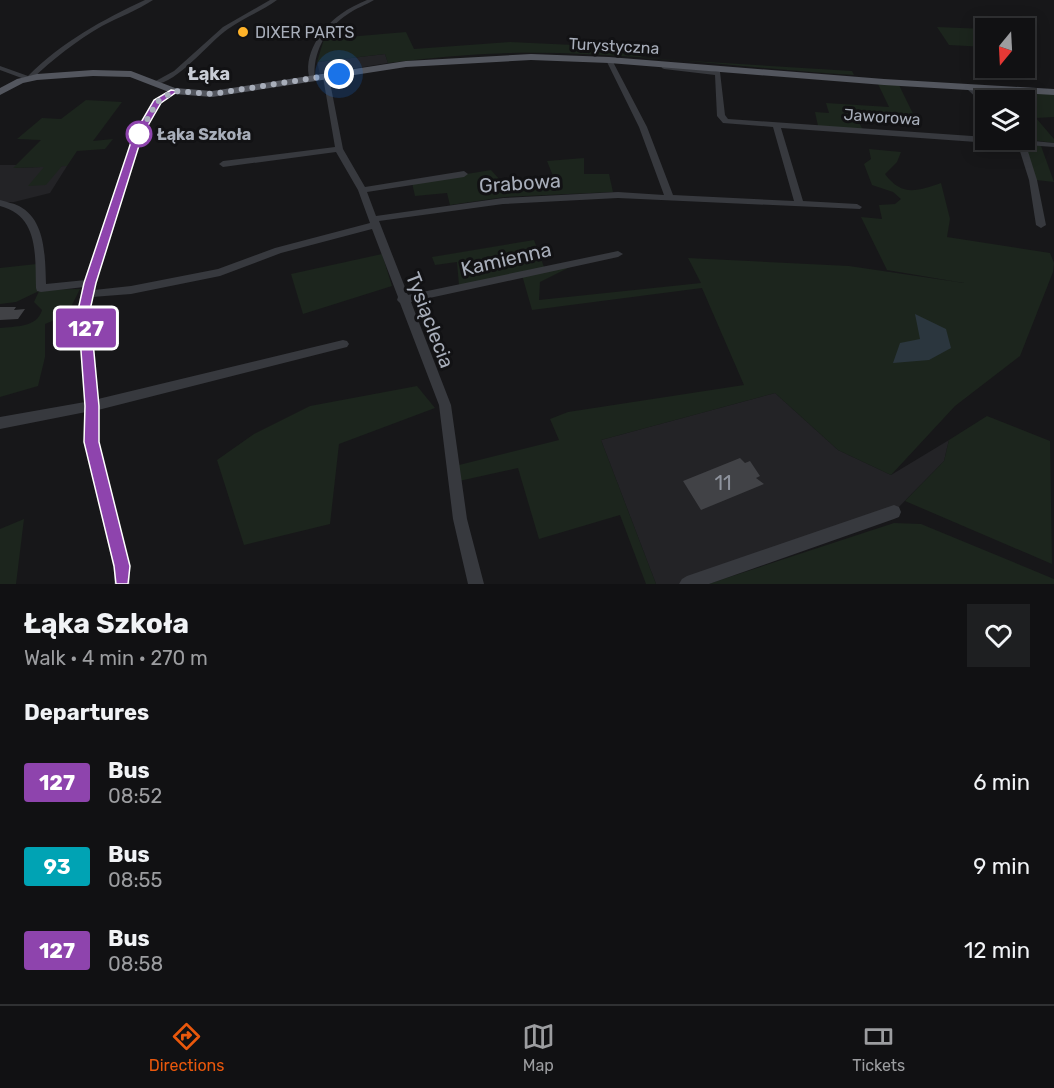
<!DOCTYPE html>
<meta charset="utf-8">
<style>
:root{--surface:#111113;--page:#1e1f21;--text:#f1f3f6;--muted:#9c9da0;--line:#303133;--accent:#ea580c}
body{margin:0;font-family:Rubik,sans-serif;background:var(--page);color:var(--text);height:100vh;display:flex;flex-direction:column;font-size:22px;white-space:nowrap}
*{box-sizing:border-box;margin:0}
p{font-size:20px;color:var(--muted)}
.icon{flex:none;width:33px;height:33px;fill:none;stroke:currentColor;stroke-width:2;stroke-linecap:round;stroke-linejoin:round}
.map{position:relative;height:584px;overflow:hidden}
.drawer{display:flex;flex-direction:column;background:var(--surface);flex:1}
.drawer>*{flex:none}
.badge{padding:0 12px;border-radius:4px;font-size:21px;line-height:39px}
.needle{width:39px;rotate:198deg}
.fabs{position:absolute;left:975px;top:18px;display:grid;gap:12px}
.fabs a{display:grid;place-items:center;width:60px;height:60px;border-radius:0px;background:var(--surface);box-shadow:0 3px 15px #0003,0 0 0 2px var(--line);font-size:30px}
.you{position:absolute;width:30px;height:30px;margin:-15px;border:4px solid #fff;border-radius:50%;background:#1a73e8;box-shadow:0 0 0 9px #1a73e833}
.map>.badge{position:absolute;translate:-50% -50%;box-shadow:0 0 0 3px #fff}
h2{padding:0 24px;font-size:22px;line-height:54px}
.round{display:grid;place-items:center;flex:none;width:63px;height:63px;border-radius:0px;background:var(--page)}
.summary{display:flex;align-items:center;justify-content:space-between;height:102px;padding:0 24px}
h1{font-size:28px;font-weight:700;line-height:45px}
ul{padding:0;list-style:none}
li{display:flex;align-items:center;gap:18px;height:84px;padding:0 24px}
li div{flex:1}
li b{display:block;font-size:22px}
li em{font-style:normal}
li .badge{min-width:66px;font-weight:700;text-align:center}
.dock{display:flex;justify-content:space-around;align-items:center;height:84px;border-top:2px solid var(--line);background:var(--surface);font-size:16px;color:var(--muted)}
.dock a{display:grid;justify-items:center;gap:3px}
.dock .selected{color:var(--accent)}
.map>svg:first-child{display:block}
.built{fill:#232326}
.green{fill:#1c251d}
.water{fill:#2b363e}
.building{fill:#414246}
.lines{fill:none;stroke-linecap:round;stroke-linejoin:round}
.minor{fill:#37393e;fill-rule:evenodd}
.major{fill:#53565e;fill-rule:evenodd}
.line{fill:#8e44ad;stroke:#fff;stroke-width:1.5}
.walk{stroke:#a8aeba;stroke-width:6;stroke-dasharray:0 10.8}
.poi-dot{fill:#ffb329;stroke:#121214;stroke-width:2}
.stop-dot{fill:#fff;stroke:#8e44ad;stroke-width:3}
.labels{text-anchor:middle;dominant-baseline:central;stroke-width:6;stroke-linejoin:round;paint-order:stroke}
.far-poi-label{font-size:16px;fill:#a8aeba;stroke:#121214;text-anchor:start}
.far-street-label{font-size:16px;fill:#a8aeba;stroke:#121214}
.far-stop-label{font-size:16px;font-weight:bold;fill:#a8aeba;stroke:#121214;text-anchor:start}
.far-quarter-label{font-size:18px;font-weight:bold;fill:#c9cdd6;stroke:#121214}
.street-label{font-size:20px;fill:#a8aeba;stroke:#121214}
.near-number-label{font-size:20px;fill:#8e939d}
</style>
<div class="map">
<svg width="1054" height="584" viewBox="0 0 1054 584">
<rect width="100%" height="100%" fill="#171719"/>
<g class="built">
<polygon points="385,54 388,63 320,74 317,62"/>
<polygon points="0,165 17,165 14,168 67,166 50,193 14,202 0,202"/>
<polygon points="775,393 838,450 891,475 949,440 944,461 894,512 687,584 656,584 601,440"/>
</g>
<g class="green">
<polygon points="937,27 985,29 985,47 949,45"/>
<path d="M406 32 414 49 510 42 638 48 642 58 852 71 854 75C740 68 625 51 511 53 470 54 429 58 388 63L385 54 317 62 324 39Z"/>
<polygon points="878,84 899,85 916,120 856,117 863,130 818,126 815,112 829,113 826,103 889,107"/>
<polygon points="975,90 1054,94 1054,117 1036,118 1054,139 1054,143 1025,139 1024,100 988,100"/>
<polygon points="86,100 122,102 93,141 113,139 105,149 77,151 67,166 62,166 46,185 28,186 44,167 13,168 41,140 17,139 42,118 61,119"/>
<polygon points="1025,144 1041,146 1054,182 1036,180"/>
<path d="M869 149 901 152 897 162 885 174C902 197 917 191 941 183L950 219 947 237 1050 253 1054 263 1053 272 1020 356 955 406 891 475 838 450 775 393 601 440 656 584H646L620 515 539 539 518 468 459 481V465L559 440 550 419 568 412 744 385 702 288 532 310 522 275 459 285 457 262 435 265 432 257 534 240 544 267 580 262 540 282 539 300 701 283 688 258 849 266 964 283 887 270 861 217 882 219 879 205 895 204 901 199 893 192 872 185 864 164 871 159Z"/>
<polygon points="584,158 584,174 609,174 613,192 505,197 450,205 447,193 415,196 412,183 491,170 500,180 553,176 547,161"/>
<polygon points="382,254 392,286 303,314 291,274"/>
<path d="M37 264 38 290 80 289 67 315 45 324V357L38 386 0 397V328C15 326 37 328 42 310L34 302 39 291 16 302 0 304V268Z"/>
<polygon points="417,386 435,408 339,444 330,524 244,545 217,460 254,434 310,406"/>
<polygon points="987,416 1050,441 1052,564 905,501 944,461 949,440"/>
<polygon points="24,519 16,584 0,584 0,529"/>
<polygon points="894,523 921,524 1054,579 1054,584 708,584"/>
</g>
<polygon class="water" points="915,314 946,329 951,348 929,360 893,363 900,343 920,339"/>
<g class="building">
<polygon points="0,307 16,307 14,310 25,309 18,319 0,320"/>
<polygon points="740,458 745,463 750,461 760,476 756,478 764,484 701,510 683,481"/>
</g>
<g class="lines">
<g class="minor">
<path d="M145 0H153C138 10 119 17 102 26 76 41 53 59 31 80H27L0 70V66L28 76C62 42 102 20 145 0Z"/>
<path d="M270 0H277C262 11 243 18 228 29 209 42 176 85 154 84V82L174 71 223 27Z"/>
<path d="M367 0H374C366 5 356 8 348 14 326 28 312 53 315 79L310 80C302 56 321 28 341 14 349 8 358 4 367 0Z"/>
<path d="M609 58 612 60 647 127 673 195 794 201 773 127 723 123 717 116 715 75 664 69 662 68 660 64 663 62 667 65 720 72 725 115 728 119 986 137V140H1024L1054 143V147L1026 145 1037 180 1046 225 1041 228 1036 225 1029 180 1018 145 781 128 803 201 857 204 862 207 860 209 618 198 503 204 379 221 408 295 618 251 623 254 618 257 411 302 451 405 467 519 484 584H468L453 519 439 405 400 303 397 300 398 297 372 229 281 253 220 276 131 294 92 297 89 310 98 399 343 340 347 341 349 344 347 347 343 348 98 410 99 442 130 566V584H114V566L85 442 86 412 0 429V417L85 402 79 310 84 287 41 292 37 291 36 288C35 255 39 216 0 206V200C6 202 13 203 19 206 46 220 45 257 46 284L86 280 133 136 154 100 174 89H177V93L160 103 141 136 94 290 131 286 218 269 275 248 370 223 358 190 336 152 223 167 219 164 223 161 335 147 323 77 326 75 329 77 343 149 365 187 464 171 468 174 464 177 367 192 376 216 503 198 618 192 664 195 639 127 606 60Z"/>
<polygon points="966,86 970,86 989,100 986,100 986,104 983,104 966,88"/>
<polygon points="894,505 899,507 901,512 899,517 894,519 709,584 679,584 682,579 687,576"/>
</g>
<polygon class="major" points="531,54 609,57 884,79 1054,89 1054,95 884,85 609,63 531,60 406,67 212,97 174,94 130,77 93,76 37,80 23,83 0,95 0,88 17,79 37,74 93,70 131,71 175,88 212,91 406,61"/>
</g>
<polygon class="line" points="171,90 178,91 161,103 142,136 96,283 90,310 99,406 99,442 130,566 128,584 116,584 114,566 84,442 85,406 78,310 84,283 133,136 154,100"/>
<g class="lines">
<polyline class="walk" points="139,134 138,136 157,102 174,91 212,94 339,74"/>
</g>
<circle class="poi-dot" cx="243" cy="32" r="6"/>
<circle class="stop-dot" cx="139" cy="134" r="12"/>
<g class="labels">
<g class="far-poi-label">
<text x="255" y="32">DIXER PARTS</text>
</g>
<g class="far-street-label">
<text transform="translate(614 46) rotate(3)">Turystyczna</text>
<text transform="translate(882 117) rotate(4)">Jaworowa</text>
</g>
<g class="far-stop-label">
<text x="157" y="134">Łąka Szkoła</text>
</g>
<g class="far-quarter-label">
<text x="209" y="74">Łąka</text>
</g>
<g class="street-label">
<text transform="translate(520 183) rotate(-4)">Grabowa</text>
<text transform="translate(506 259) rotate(-13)">Kamienna</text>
<text transform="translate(430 320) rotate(69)">Tysiąclecia</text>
</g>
<g class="near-number-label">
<text x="723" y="483">11</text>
</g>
</g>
</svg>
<div class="fabs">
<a><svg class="needle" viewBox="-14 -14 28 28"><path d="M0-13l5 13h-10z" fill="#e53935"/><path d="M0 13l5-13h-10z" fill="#9c9da0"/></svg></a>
<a><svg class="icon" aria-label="layers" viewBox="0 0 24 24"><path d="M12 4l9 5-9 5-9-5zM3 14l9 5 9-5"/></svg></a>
</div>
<div class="you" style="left:339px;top:74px"></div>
<b class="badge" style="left:86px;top:328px;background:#8e44ad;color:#fff">127</b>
</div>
<section class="drawer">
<div class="summary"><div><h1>Łąka Szkoła</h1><p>Walk · 4 min · 270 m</p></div><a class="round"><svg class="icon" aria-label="heart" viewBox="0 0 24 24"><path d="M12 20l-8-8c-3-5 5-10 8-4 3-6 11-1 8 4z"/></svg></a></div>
<h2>Departures</h2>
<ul>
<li><span class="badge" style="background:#8e44ad;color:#fff">127</span><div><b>Bus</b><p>08:52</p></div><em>6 min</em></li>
<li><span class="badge" style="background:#00a3b4;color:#fff">93</span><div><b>Bus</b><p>08:55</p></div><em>9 min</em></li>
<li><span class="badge" style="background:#8e44ad;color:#fff">127</span><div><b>Bus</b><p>08:58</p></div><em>12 min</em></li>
</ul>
</section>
<nav class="dock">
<a class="selected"><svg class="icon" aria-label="directions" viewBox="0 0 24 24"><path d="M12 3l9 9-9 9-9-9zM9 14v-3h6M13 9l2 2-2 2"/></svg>Directions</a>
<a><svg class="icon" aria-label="map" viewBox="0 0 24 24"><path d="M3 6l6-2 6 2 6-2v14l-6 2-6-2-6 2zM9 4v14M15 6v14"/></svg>Map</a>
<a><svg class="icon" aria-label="tickets" viewBox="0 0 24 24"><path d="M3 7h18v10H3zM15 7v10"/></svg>Tickets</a>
</nav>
